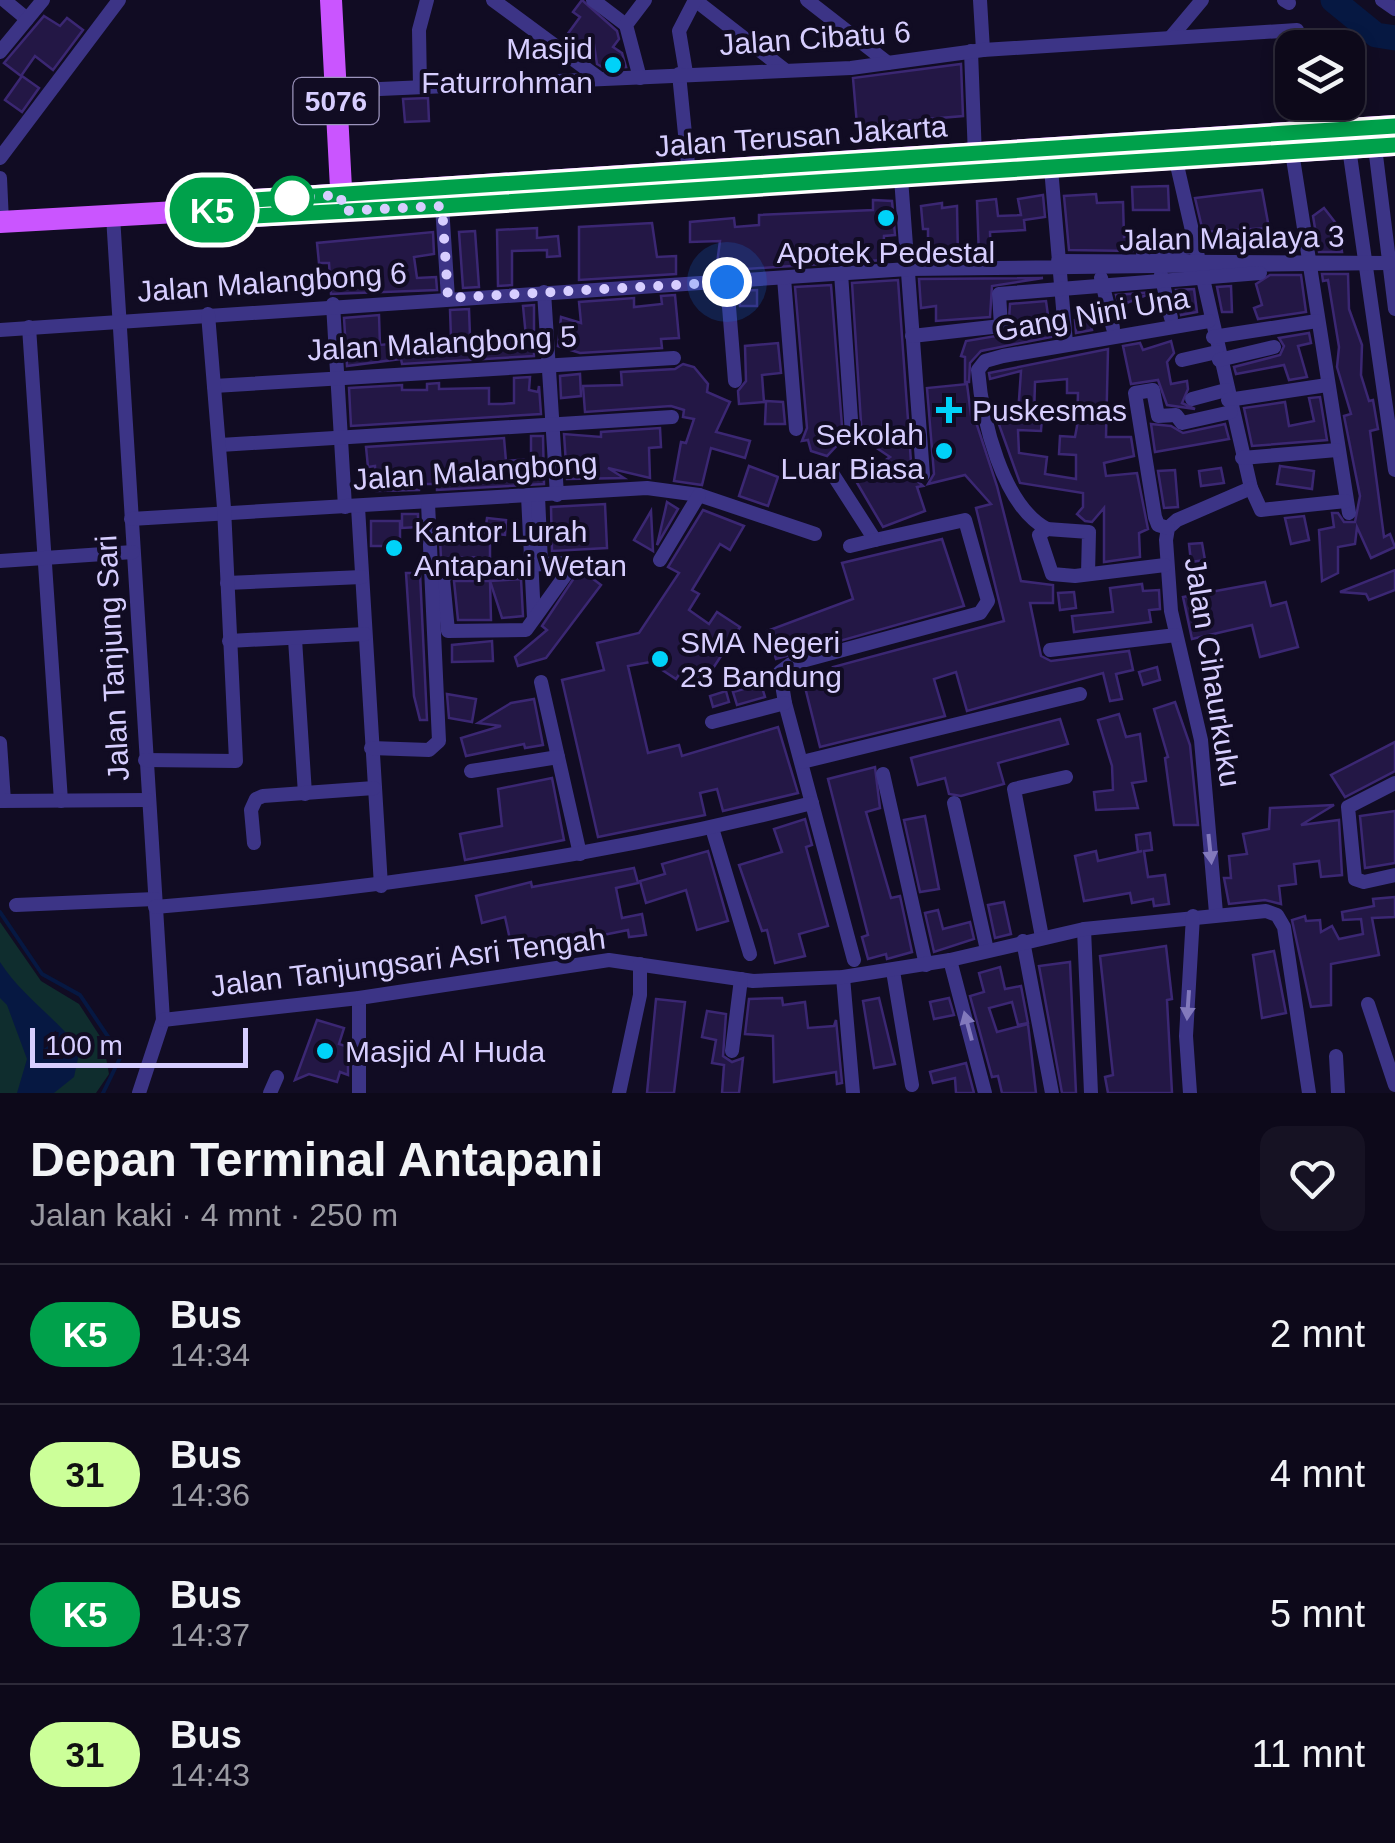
<!DOCTYPE html>
<html lang="id">
<meta charset="utf-8">
<style>
:root{--surface:#0d091a;--page:#161223;--text:#f1f3f6;--muted:#9a9aa2;--line:#2d2a39}
body{margin:0;font-family:Helvetica,sans-serif;background:var(--page);color:var(--text);height:100vh;display:flex;flex-direction:column;font-size:38px;white-space:nowrap}
*{box-sizing:border-box;margin:0}
p{font-size:32px;color:var(--muted)}
.icon{flex:none;width:55px;height:55px;fill:none;stroke:currentColor;stroke-width:2;stroke-linecap:round;stroke-linejoin:round}
.map{position:relative;height:1093px;overflow:hidden}
.drawer{display:flex;flex-direction:column;background:var(--surface);flex:1}
.drawer>*{flex:none}
.badge{padding:0 20px;border-radius:32px;font-size:35px;line-height:65px}
.tools{position:absolute;left:1275px;top:30px;display:grid;gap:20px}
.tools a{display:grid;place-items:center;width:90px;height:90px;border-radius:20px;background:var(--surface);box-shadow:0 5px 15px #0003,0 0 0 2px var(--line);font-size:50px}
.scale{position:absolute;left:30px;bottom:25px;width:218px;box-sizing:border-box;padding-left:10px;border:5px solid #d7ceff;border-top:0;font-size:28px;line-height:35px;white-space:nowrap;color:#d7ceff;-webkit-text-stroke:8px #110c23;paint-order:stroke}
.you{position:absolute;width:50px;height:50px;margin:-25px;border:8px solid #fff;border-radius:50%;background:#1a73e8;box-shadow:0 0 0 15px #1a73e833}
.map>.badge{position:absolute;translate:-50% -50%;box-shadow:0 0 0 5px #fff}
.round{display:grid;place-items:center;flex:none;width:105px;height:105px;border-radius:20px;background:var(--page)}
.headline{display:flex;align-items:center;justify-content:space-between;height:170px;padding:0 30px}
h1{font-size:48px;font-weight:700;line-height:75px}
ul{padding:0;list-style:none}
li{display:flex;align-items:center;gap:30px;height:140px;padding:0 30px;border-top:2px solid var(--line)}
li div{flex:1}
li b{display:block;font-size:38px}
li em{font-style:normal}
li .badge{min-width:110px;font-weight:700;text-align:center}
.map>svg:first-child{display:block}
.green{fill:#0f2d2e}
.water{fill:#061842}
.lines{fill:none;stroke-linecap:round;stroke-linejoin:round}
.stream{stroke:#061842;stroke-width:4}
.river{stroke:#061842;stroke-width:25}
.building{fill:#231745;stroke:#3b2773;stroke-width:2.5;fill-rule:evenodd}
.minor{stroke:#3c3486;stroke-width:14}
.primary{stroke:#ca55ff;stroke-width:22}
.oneway{fill:#8279bc}
.line-casing{stroke:#fff;stroke-width:22}
.line{stroke:#00a14b;stroke-width:15}
.walk{stroke:#d7ceff;stroke-width:10;stroke-dasharray:0 18}
.poi-dot{fill:#00d2f9;stroke:#110c23;stroke-width:4}
.stop-dot{fill:#fff;stroke:#00a14b;stroke-width:5}
.labels{text-anchor:middle;dominant-baseline:central;stroke-width:8;stroke-linejoin:round;paint-order:stroke}
.shield{fill:#110c23;stroke:#9c94bd;stroke-width:2.5}
.shield-label{font-size:28px;font-weight:bold;fill:#d7ceff}
.street-label{font-size:30px;fill:#d7ceff;stroke:#110c23}
.poi-label{font-size:30px;fill:#d7ceff;stroke:#110c23;text-anchor:start}
</style>
<div class="map">
<svg width="1395" height="1093" viewBox="0 0 1395 1093">
<rect width="100%" height="100%" fill="#110c23"/>
<polygon class="green" points="0,922 41,981 79,1004 103,1041 109,1074 96,1093 0,1093"/>
<path class="water" d="M0 962C21 995 55 1017 80 1049L74 1077 54 1093H17L27 1059 7 1005 0 998Z"/>
<g class="lines">
<polyline class="stream" points="0,912 42,974 80,995 121,1056 103,1093"/>
<polyline class="river" points="1333,0 1376,35 1395,38"/>
</g>
<g class="building">
<polygon points="582,0 617,31 619,39 613,47 622,53 626,67 604,68 597,64 593,38 583,53 564,39 580,17 573,12"/>
<polygon points="44,16 60,26 67,18 83,30 53,70 35,56 21,76 4,63"/>
<polygon points="961,64 963,116 857,125 853,78"/>
<polygon points="22,76 39,88 22,112 5,100"/>
<polygon points="428,98 429,121 405,122 403,99"/>
<polygon points="1168,186 1169,210 1133,210 1132,187"/>
<polygon points="1262,190 1269,228 1203,232 1195,198"/>
<polygon points="1096,194 1097,203 1123,202 1124,237 1174,234 1174,239 1141,243 1133,251 1069,250 1064,196"/>
<polygon points="1043,195 1045,217 1024,220 1025,230 990,232 991,257 979,257 977,201 996,199 998,216 1021,215 1018,199"/>
<polygon points="873,200 892,201 895,235 884,236 883,260 716,271 720,241 690,242 690,222 734,218 735,227 759,225 759,215 873,210"/>
<polygon points="942,203 942,208 957,206 958,258 928,258 928,229 923,229 921,206"/>
<polygon points="1324,208 1338,226 1342,252 1319,252 1313,216"/>
<polygon points="652,223 657,257 676,256 676,274 579,280 579,227"/>
<polygon points="537,228 537,238 558,236 560,256 547,257 547,250 512,251 512,285 498,286 497,230"/>
<polygon points="475,231 479,287 463,288 459,232"/>
<polygon points="433,232 434,254 414,257 417,278 436,277 437,290 331,294 329,263 319,263 317,243"/>
<polygon points="1322,274 1348,274 1349,309 1362,345 1361,375 1369,401 1373,400 1378,429 1370,431 1384,537 1390,534 1395,547 1371,558 1357,527 1355,544 1338,547 1338,573 1322,581 1319,530 1334,527 1332,513 1338,513 1344,522 1355,522 1360,496 1344,416 1351,414 1337,367 1339,347 1328,280 1323,281"/>
<polygon points="1270,275 1301,275 1306,312 1258,319 1254,308 1262,305 1256,284"/>
<polygon points="1043,278 992,286 990,317 936,321 936,306 921,308 919,279"/>
<polygon points="898,280 912,476 923,486 917,487 925,511 883,527 856,481 890,457 862,438 852,283"/>
<polygon points="831,285 843,439 827,456 811,451 808,440 802,441 807,428 795,287"/>
<polygon points="1231,286 1232,312 1222,312 1217,287"/>
<polygon points="1194,289 1197,312 1181,315 1176,290"/>
<polygon points="757,290 757,306 740,306 738,291"/>
<polygon points="1154,292 1119,306 1116,295"/>
<polygon points="675,295 679,338 661,339 662,348 580,353 558,346 561,317 581,323 579,302 634,298 634,307 662,304 661,296"/>
<polygon points="1046,301 1051,337 981,351 970,363 969,382 965,382 965,357 961,356 966,341 1008,334 1010,304"/>
<polygon points="534,305 534,356 402,364 401,359 347,366 344,318 379,315 380,345 451,338 450,310 469,309 470,336 526,337 523,306"/>
<polygon points="1089,318 1092,330 1076,333 1075,320"/>
<polygon points="1309,333 1311,343 1298,346 1307,377 1289,380 1284,365 1236,374 1234,367 1280,355 1284,346 1279,338"/>
<polygon points="1171,341 1174,353 1167,362 1171,384 1187,381 1188,389 1182,403 1195,409 1167,405 1158,380 1131,384 1123,346 1140,343 1143,350"/>
<polygon points="778,343 781,373 762,375 764,402 739,404 738,391 746,381 745,346"/>
<path d="M1108 349 1106 437H1131L1134 456 1104 463 1106 476 1137 473 1148 529 1139 533 1140 557 1104 562V508L1092 522 1085 521 1077 514 1083 507V493L1020 483 997 419 1018 414 1021 371 990 379 989 373ZM1067 379V393H1078L1077 426 1075 437 1060 436 1059 454 1076 455V479L1045 474 1047 457 1019 453 1018 430 1041 431 1042 417H1034L1035 382Z"/>
<polygon points="683,364 694,367 708,384 707,392 730,402 716,432 750,441 745,458 711,448 702,485 674,481 681,442 686,443 694,419 683,417 684,410 671,406 585,412 583,386 622,385 621,372 675,369"/>
<polygon points="580,374 581,396 561,398 560,376"/>
<polygon points="530,377 529,390 538,392 539,386 541,414 351,426 349,388 402,385 402,390 427,390 427,384 439,383 439,389 489,388 489,404 503,404 514,403 514,378"/>
<polygon points="967,384 972,423 976,422 997,486 1021,581 1053,585 1053,603 1030,603 1041,656 1051,661 1129,651 1133,670 1116,674 1122,699 1110,701 1103,673 967,711 956,672 934,679 945,716 820,747 804,683 835,673 833,667 1004,621 976,508 991,504 965,475 928,484 934,474 927,388"/>
<polygon points="1320,397 1327,440 1252,446 1244,408 1285,402 1289,426 1314,421 1309,398"/>
<polygon points="766,401 783,402 785,424 765,424"/>
<polygon points="1151,424 1171,426 1183,433 1225,424 1229,439 1155,452"/>
<polygon points="660,428 661,447 649,448 650,478 608,468 624,478 567,479 564,434 601,437 601,432"/>
<polygon points="531,436 543,436 544,484 437,490 437,484 419,484 419,490 376,491 375,466 368,467 366,447 504,438 506,461 531,459"/>
<polygon points="749,466 778,477 768,506 739,496"/>
<polygon points="1280,466 1314,471 1312,489 1277,484"/>
<polygon points="1221,468 1224,483 1201,486 1199,471"/>
<polygon points="1175,470 1178,507 1164,508 1158,471"/>
<polygon points="667,502 678,509 657,545 665,511"/>
<polygon points="605,504 607,548 552,551 551,507"/>
<polygon points="703,510 744,526 730,550 720,544 692,590 699,594 689,610 709,624 717,612 740,627 704,682 683,669 676,679 650,662 628,666 648,753 679,745 682,756 778,727 798,793 723,811 717,789 700,793 705,815 598,837 562,680 604,670 597,643 639,633 679,573 668,567"/>
<polygon points="651,511 653,551 634,540"/>
<polygon points="402,514 418,514 418,527 402,528"/>
<polygon points="1304,516 1309,540 1291,544 1285,518"/>
<polygon points="487,518 506,520 505,535 485,533"/>
<rect x="371" y="521" width="29" height="25"/>
<polygon points="490,539 490,557 441,558 440,540"/>
<polygon points="942,539 964,606 776,659 767,631 853,599 842,563"/>
<polygon points="1202,543 1205,560 1191,562 1189,544"/>
<polygon points="580,569 601,585 546,658 518,666 515,657 547,630 542,626"/>
<polygon points="1395,570 1395,590 1369,600 1366,594 1340,592"/>
<polygon points="406,573 420,573 427,720 420,720 414,696"/>
<polygon points="521,579 523,616 502,618 490,581"/>
<polygon points="454,581 490,581 491,620 458,620"/>
<polygon points="1265,582 1271,606 1286,602 1298,647 1260,657 1252,625 1192,639 1183,597"/>
<polygon points="1142,584 1143,591 1159,590 1160,609 1149,610 1151,622 1074,632 1072,616 1113,612 1110,588"/>
<polygon points="1074,592 1076,608 1060,610 1058,593"/>
<polygon points="492,641 493,661 452,662 452,645"/>
<polygon points="1157,667 1160,680 1143,685 1139,672"/>
<polygon points="761,684 765,697 737,705 733,692"/>
<polygon points="726,691 729,702 713,707 710,696"/>
<polygon points="447,694 476,699 472,722 449,718"/>
<polygon points="534,699 543,745 525,748 524,744 466,756 461,738 501,726 478,723 511,703"/>
<polygon points="1175,702 1190,745 1198,825 1174,825 1165,758 1168,757 1154,709"/>
<polygon points="1119,714 1126,737 1140,734 1146,781 1132,783 1138,808 1096,810 1094,792 1113,790 1112,766 1098,720"/>
<polygon points="1060,719 1068,744 998,763 1004,784 961,796 949,794 945,778 918,785 911,758"/>
<polygon points="1395,742 1395,771 1345,797 1331,775"/>
<polygon points="875,767 880,808 866,812 891,898 900,896 912,952 887,959 886,954 868,959 862,937 868,935 828,779"/>
<polygon points="552,778 564,840 465,860 460,834 502,826 498,789"/>
<polygon points="1334,805 1301,825 1339,820 1342,875 1321,877 1319,861 1294,864 1296,884 1279,886 1281,904 1265,900 1229,904 1224,878 1231,878 1229,856 1247,854 1243,834 1269,829 1270,808"/>
<polygon points="1395,811 1395,863 1365,868 1360,816"/>
<polygon points="925,816 939,889 920,892 904,820"/>
<polygon points="805,819 812,845 806,847 828,926 799,934 805,956 775,963 767,930 762,931 739,865 782,852 774,829"/>
<polygon points="1150,833 1152,850 1144,851 1148,877 1165,875 1169,904 1154,906 1153,899 1132,903 1130,893 1084,901 1075,856 1096,851 1098,861 1142,851 1138,852 1136,835"/>
<polygon points="708,851 728,921 697,930 686,890 646,903 640,881 665,874 662,864"/>
<polygon points="634,868 638,883 616,888 622,918 642,914 646,935 629,937 628,930 513,953 505,917 482,923 476,896 531,882 532,887"/>
<polygon points="1395,897 1395,917 1372,918 1379,955 1331,964 1331,1005 1311,1007 1292,920 1305,916 1306,921 1320,920 1321,932 1332,926 1339,939 1363,934 1361,919 1343,920 1342,912 1374,906 1373,899"/>
<polygon points="1004,902 1011,934 995,938 988,905"/>
<polygon points="938,910 943,929 970,922 974,939 934,952 925,913"/>
<polygon points="1166,946 1172,999 1167,1000 1172,1093 1108,1093 1105,1077 1113,1075 1100,956"/>
<polygon points="1274,951 1286,1013 1262,1018 1253,955"/>
<polygon points="1070,962 1076,1093 1062,1093 1039,966"/>
<polygon points="1000,967 1005,989 1021,986 1028,1023 1018,1025 1012,1002 989,1008 997,1032 1028,1024 1036,1093 1002,1093 998,1076 992,1077 970,996 984,992 979,973"/>
<polygon points="782,998 783,1005 805,1002 808,1028 834,1026 836,1020 842,1083 837,1084 836,1072 774,1082 773,1036 745,1034 749,999"/>
<polygon points="879,998 895,1064 874,1068 863,1001"/>
<polygon points="949,998 954,1015 934,1019 930,1002"/>
<polygon points="656,999 685,1002 674,1093 647,1093"/>
<polygon points="707,1011 726,1014 723,1056 732,1062 743,1058 739,1093 722,1093 724,1065 712,1063 716,1040 702,1037"/>
<polygon points="317,1020 344,1028 339,1044 348,1047 348,1075 340,1072 337,1082 309,1074 295,1080"/>
<polygon points="966,1063 974,1093 956,1093 955,1078 933,1083 930,1072"/>
</g>
<g class="lines">
<g class="minor">
<polyline points="4,0 27,19"/>
<polyline points="493,0 600,79"/>
<polyline points="593,0 626,25"/>
<polyline points="695,0 785,70"/>
<polyline points="807,0 888,63"/>
<polyline points="980,0 983,50"/>
<polyline points="1284,0 1289,3"/>
<polyline points="1382,0 1395,9"/>
<polyline points="1171,37 1202,0"/>
<polyline points="971,51 975,157"/>
<polyline points="0,52 43,0"/>
<polyline points="686,73 679,31 695,0"/>
<polyline points="679,74 689,174"/>
<polyline points="640,78 626,25 645,0"/>
<polyline points="420,87 419,30 427,0"/>
<polyline points="335,91 851,68 983,50 1297,30"/>
<polyline points="1375,147 1395,309"/>
<polyline points="1349,148 1395,470"/>
<polyline points="1174,152 1251,488 1177,520 1168,528 1166,540 1171,611 1201,740 1216,913"/>
<polyline points="1292,152 1349,513"/>
<polyline points="0,158 119,0"/>
<polyline points="1051,168 1066,343"/>
<polyline points="0,178 2,222"/>
<polyline points="901,178 923,475"/>
<polyline points="442,206 448,298"/>
<polyline points="113,216 163,1020 139,1093"/>
<polyline points="1143,253 1194,247"/>
<polyline points="841,273 852,434"/>
<polyline points="1161,275 1171,318"/>
<polyline points="784,278 796,429"/>
<polyline points="1101,278 1113,328"/>
<polyline points="727,282 735,381"/>
<polyline points="544,292 557,495"/>
<polyline points="333,304 345,507"/>
<polyline points="29,327 61,801"/>
<polyline points="0,330 908,269 1389,263 1058,261"/>
<polyline points="912,336 1001,326 999,294 1260,273"/>
<polyline points="1213,337 1317,321"/>
<polyline points="1182,360 1217,352"/>
<polyline points="1219,360 1274,347"/>
<polyline points="214,386 674,358"/>
<polyline points="1192,399 1226,390"/>
<polyline points="1228,400 1327,385"/>
<polyline points="220,445 672,417"/>
<polyline points="1242,458 1337,450"/>
<polyline points="830,470 875,540 965,520 988,601 980,613 791,664 780,672 785,703 854,960"/>
<polyline points="1251,488 1261,510 1346,501"/>
<polyline points="528,496 534,618"/>
<polyline points="538,496 541,563"/>
<polyline points="358,507 381,886"/>
<polyline points="131,519 647,488 699,495 815,534"/>
<polyline points="1168,528 1158,525 1155,517 1135,393 1153,390 1158,416 1176,415 1182,423 1231,412"/>
<polyline points="1047,529 1089,532 1088,574"/>
<polyline points="850,546 875,540"/>
<polyline points="660,560 699,495"/>
<polyline points="0,561 133,552"/>
<polygon points="561,563 568,567 567,573 526,630 448,631 443,579 449,570"/>
<path d="M1165 565 1075 576 1052 574 1039 535 1047 529C1002 505 982 419 978 370L985 361 1003 356 1209 321"/>
<polyline points="227,583 362,577"/>
<polyline points="295,639 305,794"/>
<polyline points="229,641 365,634"/>
<polyline points="1050,650 1176,635"/>
<polyline points="541,682 580,854"/>
<polyline points="712,722 785,703"/>
<polyline points="0,743 4,801"/>
<polyline points="371,748 429,750 439,741 428,503"/>
<polyline points="145,760 236,761 224,508 208,314"/>
<polyline points="802,762 1080,694"/>
<polyline points="471,771 558,757"/>
<polyline points="883,774 926,965"/>
<polyline points="1395,783 1348,807 1355,879 1364,882 1395,875"/>
<polyline points="0,801 148,800"/>
<polyline points="954,803 987,950"/>
<polyline points="712,828 750,954"/>
<polyline points="254,843 251,810 256,799 263,796 374,788"/>
<polyline points="16,905 155,899"/>
<path d="M155 907C378 889 596 858 812 803"/>
<polyline points="1084,929 1091,1093"/>
<polyline points="1042,937 1014,789 1066,777"/>
<polyline points="1023,941 1052,1093"/>
<polyline points="950,960 985,1093"/>
<polyline points="893,971 912,1085"/>
<polyline points="843,977 853,1093"/>
<polyline points="359,998 359,1093"/>
<polyline points="1368,1004 1395,1085"/>
<polyline points="163,1020 359,998 609,960 753,981 843,977 950,960 1084,929 1266,911 1277,915 1284,927 1309,1093"/>
<polyline points="732,1051 741,979"/>
<polyline points="1336,1056 1338,1093"/>
<polyline points="270,1093 277,1077"/>
<polyline points="619,1093 640,995 640,964"/>
<polyline points="1190,1093 1186,1036 1193,916"/>
</g>
<g class="primary">
<polyline points="331,0 342,207"/>
<polyline points="226,212 254,216 1395,145"/>
<polyline points="0,222 212,210 253,200 1395,126"/>
</g>
</g>
<defs><path id="oneway-solid" d="M-6-.8H1V-3.2L6.5 0L1 3.2V.8H-6Z" transform="scale(2.5)"/></defs>
<g class="oneway">
<use href="#oneway-solid" transform="translate(1210 849) rotate(84)"/>
<use href="#oneway-solid" transform="translate(1188 1005) rotate(94)"/>
<use href="#oneway-solid" transform="translate(968 1026) rotate(-105)"/>
</g>
<g class="lines">
<defs>
<polyline id="line" points="1395,126 253,200 212,210 254,216 442,206 1395,145"/>
</defs>
<use href="#line" class="line-casing"/>
<use href="#line" class="line"/>
<polyline class="walk" points="292,198 341,195 342,211 442,206 448,298 727,282"/>
</g>
<g class="poi-dot">
<circle cx="613" cy="65" r="10"/>
<circle cx="886" cy="218" r="10"/>
<path d="M944 395h10v10h10v10h-10v10h-10v-10h-10v-10h10z"/>
<circle cx="944" cy="451" r="10"/>
<circle cx="394" cy="548" r="10"/>
<circle cx="660" cy="659" r="10"/>
<circle cx="325" cy="1051" r="10"/>
</g>
<circle class="stop-dot" cx="292" cy="198" r="20"/>
<g class="labels">
<rect class="shield" x="293.5" y="78" width="85" height="46" rx="8"/>
<g class="shield-label">
<text x="336" y="101">5076</text>
</g>
<g class="street-label">
<text transform="translate(815 38) rotate(-4)">Jalan Cibatu 6</text>
<text transform="translate(801 136) rotate(-4)">Jalan Terusan Jakarta</text>
<text transform="translate(1232 238) rotate(-1)">Jalan Majalaya 3</text>
<text transform="translate(272 282) rotate(-4)">Jalan Malangbong 6</text>
<text transform="translate(1092 314) rotate(-10)">Gang Nini Una</text>
<text transform="translate(442 343) rotate(-3)">Jalan Malangbong 5</text>
<text transform="translate(475 471) rotate(-4)">Jalan Malangbong</text>
<text transform="translate(112 658) rotate(-93)">Jalan Tanjung Sari</text>
<text transform="translate(1213 672) rotate(81)">Jalan Cihaurkuku</text>
<text transform="translate(408 962) rotate(-7)">Jalan Tanjungsari Asri Tengah</text>
</g>
<g class="poi-label">
<text x="593" y="48" text-anchor="end">Masjid<tspan x="593" dy="34">Faturrohman</tspan></text>
<text x="886" y="252" text-anchor="middle">Apotek Pedestal</text>
<text x="972" y="410">Puskesmas</text>
<text x="924" y="434" text-anchor="end">Sekolah<tspan x="924" dy="34">Luar Biasa</tspan></text>
<text x="414" y="531">Kantor Lurah<tspan x="414" dy="34">Antapani Wetan</tspan></text>
<text x="680" y="642">SMA Negeri<tspan x="680" dy="34">23 Bandung</tspan></text>
<text x="345" y="1051">Masjid Al Huda</text>
</g>
</g>
</svg>
<div class="tools">
<a><svg class="icon" aria-label="layers" viewBox="0 0 24 24"><path d="M12 4l9 5-9 5-9-5zM3 14l9 5 9-5"/></svg></a>
</div>
<div class="scale">100 m</div>
<div class="you" style="left:727px;top:282px"></div>
<b class="badge" style="left:212px;top:210px;background:#00a14b;color:#fff">K5</b>
</div>
<section class="drawer">
<div class="headline"><div><h1>Depan Terminal Antapani</h1><p>Jalan kaki · 4 mnt · 250 m</p></div><a class="round"><svg class="icon" aria-label="heart" viewBox="0 0 24 24"><path d="M12 20l-8-8c-3-5 5-10 8-4 3-6 11-1 8 4z"/></svg></a></div>
<ul>
<li><span class="badge" style="background:#00a14b;color:#fff">K5</span><div><b>Bus</b><p>14:34</p></div><em>2 mnt</em></li>
<li><span class="badge" style="background:#cf9;color:#111">31</span><div><b>Bus</b><p>14:36</p></div><em>4 mnt</em></li>
<li><span class="badge" style="background:#00a14b;color:#fff">K5</span><div><b>Bus</b><p>14:37</p></div><em>5 mnt</em></li>
<li><span class="badge" style="background:#cf9;color:#111">31</span><div><b>Bus</b><p>14:43</p></div><em>11 mnt</em></li>
</ul>
</section>
